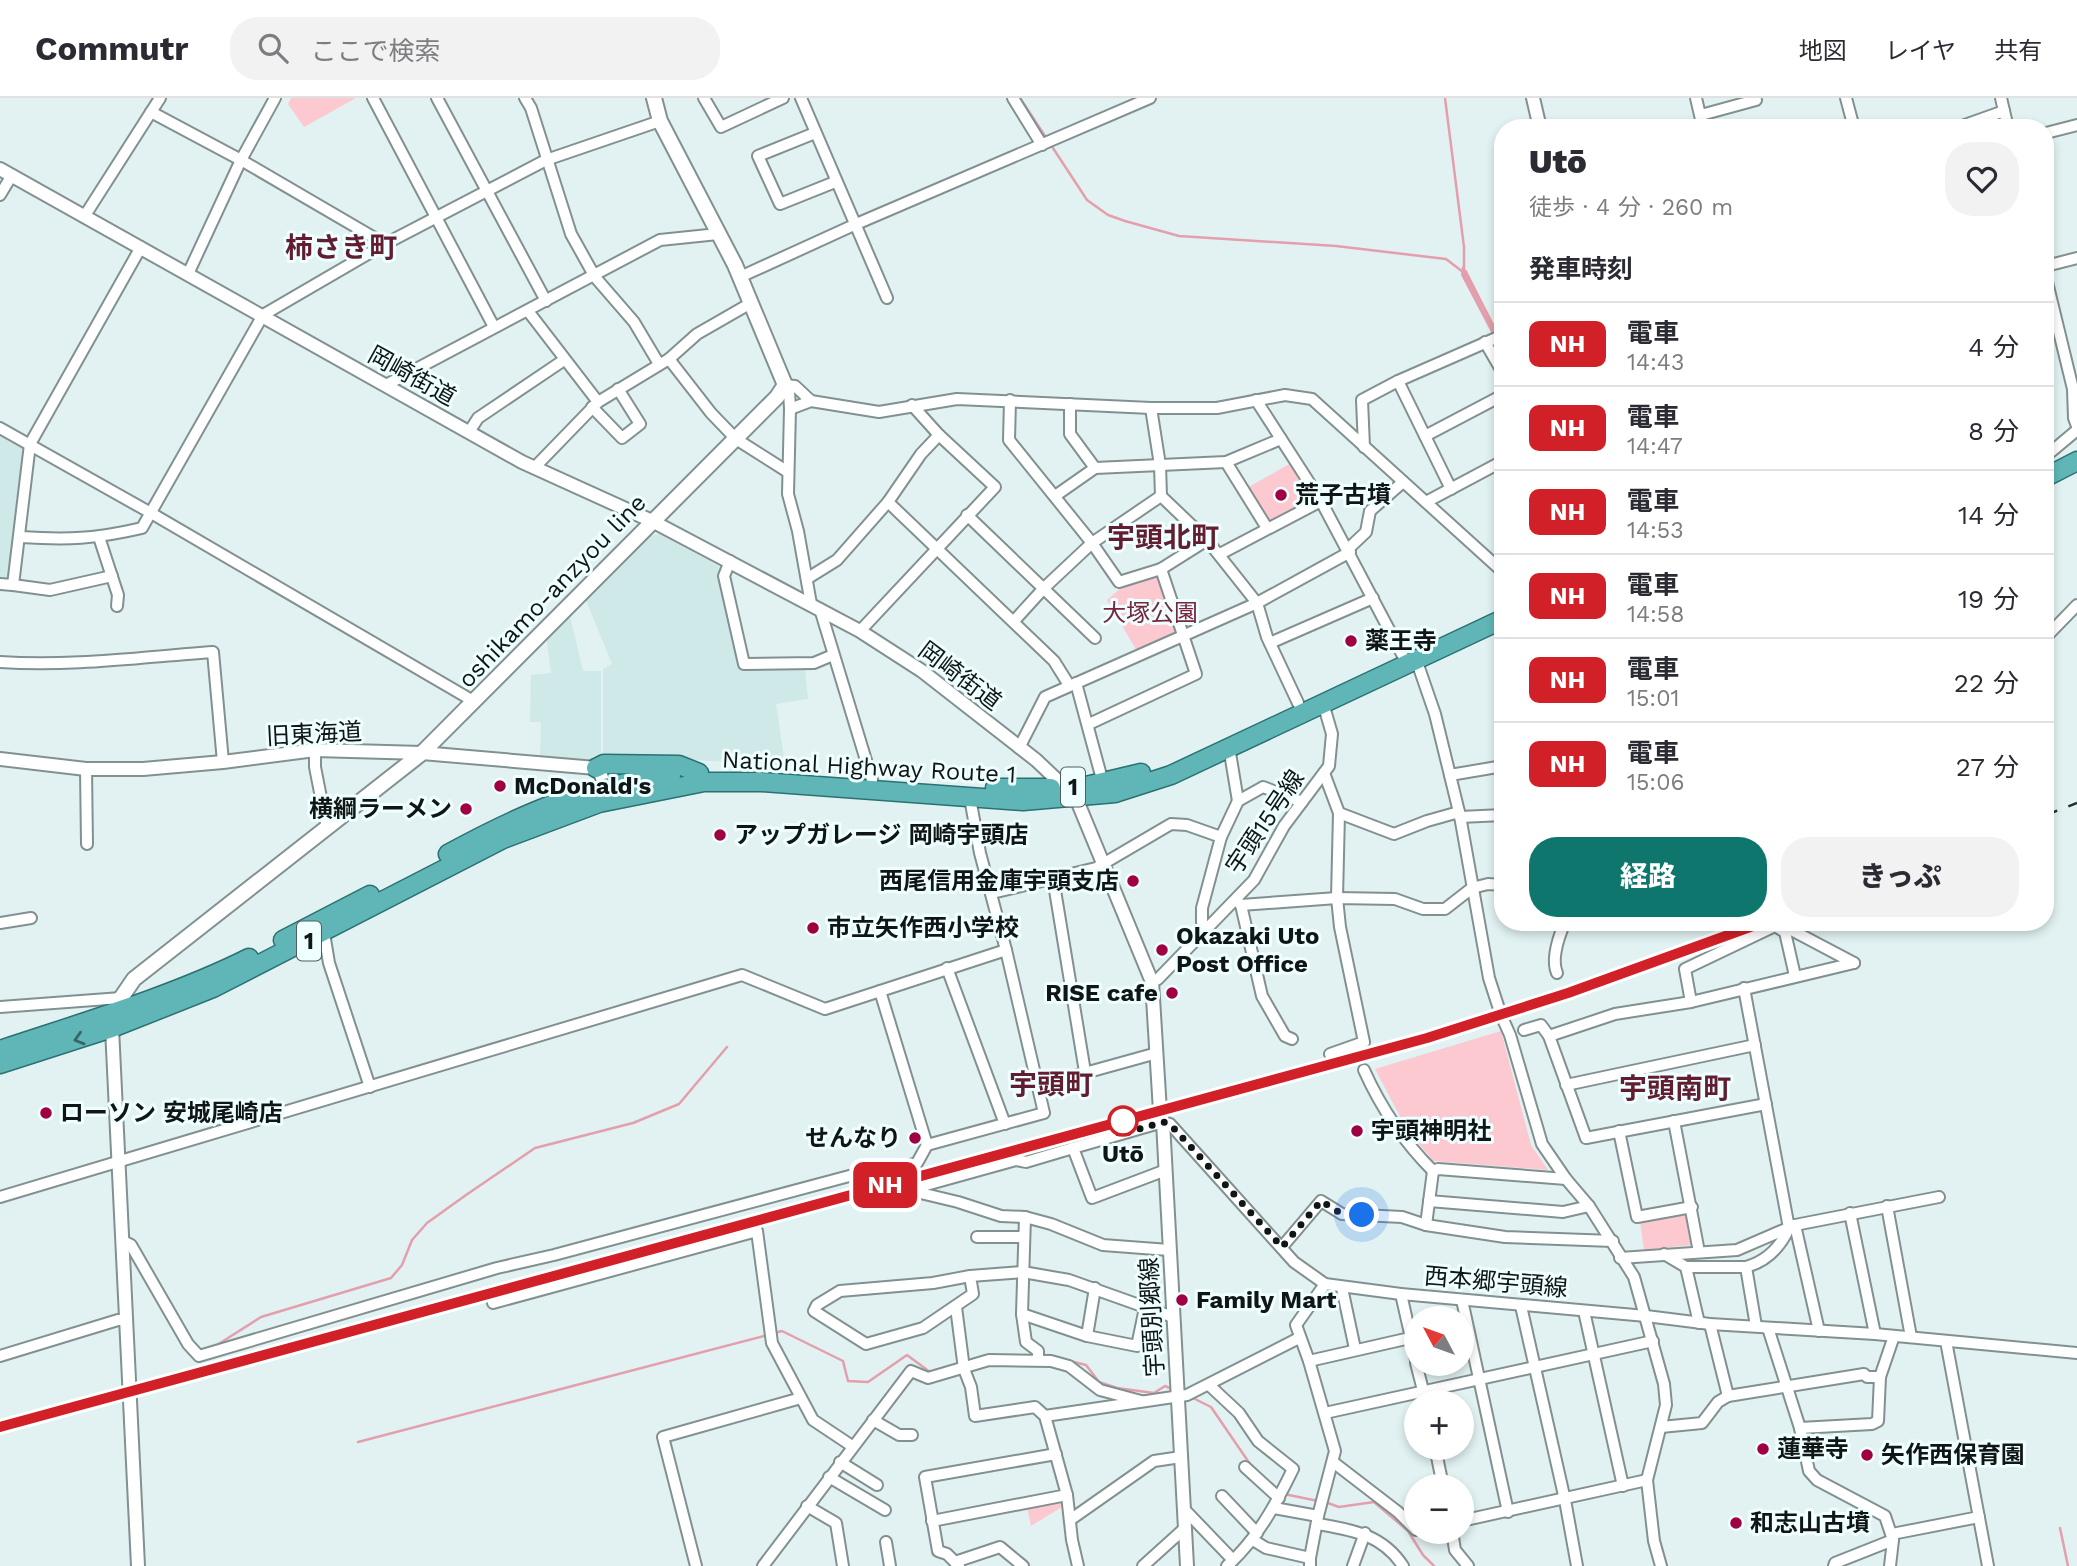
<!DOCTYPE html>
<html lang="ja">
<meta charset="utf-8">
<style>
:root{--surface:#fff;--page:#f2f2f3;--text:#2b2b33;--muted:#7c7c81;--line:#e1e1e2;--accent:#0f766e}
body{margin:0;font-family:"Work Sans","Noto Sans JP",sans-serif;background:var(--page);color:var(--text);height:100vh;display:flex;flex-direction:column;font-size:26px;white-space:nowrap}
*{box-sizing:border-box;margin:0}
p{font-size:23px;color:var(--muted)}
.icon{flex:none;width:38px;height:38px;fill:none;stroke:currentColor;stroke-width:2;stroke-linecap:round;stroke-linejoin:round}
.map{position:relative;flex:1;overflow:hidden}
.details{position:absolute;left:1494px;top:21px;width:560px;height:812px;display:flex;flex-direction:column;background:var(--surface);border-radius:28px;box-shadow:0 4px 10px #0003}
.details>*{flex:none}
.badge{padding:0 14px;border-radius:10px;font-size:24px;line-height:46px}
.needle{width:46px;rotate:311deg}
.tools{position:absolute;left:1404px;top:1208px;display:grid;gap:14px}
.tools a{display:grid;place-items:center;width:70px;height:70px;border-radius:50%;background:var(--surface);box-shadow:0 4px 10px #0003;font-size:35px}
.you{position:absolute;width:35px;height:35px;margin:-18px;border:5px solid #fff;border-radius:50%;background:#1a73e8;box-shadow:0 0 0 10px #1a73e833}
.map>.badge{position:absolute;translate:-50% -50%;box-shadow:0 0 0 4px #fff}
h2{padding:0 35px;font-size:26px;line-height:63px}
.round{display:grid;place-items:center;flex:none;width:74px;height:74px;border-radius:28px;background:var(--page)}
.summary{display:flex;align-items:center;justify-content:space-between;height:119px;padding:0 35px}
h1{font-size:33px;font-weight:800;line-height:52px}
.cta{display:flex;gap:14px;margin-top:auto;padding:14px 35px}
.cta a{flex:1;height:80px;border-radius:28px;background:var(--accent);color:#fff;font-size:28px;font-weight:800;line-height:80px;text-align:center}
.cta a+a{background:var(--page);color:var(--text)}
ul{padding:0;list-style:none}
li{display:flex;align-items:center;gap:21px;height:84px;padding:0 35px;border-top:2px solid var(--line)}
li div{flex:1}
li b{display:block;font-size:26px}
li em{font-style:normal}
li .badge{min-width:77px;font-weight:700;text-align:center}
header{display:flex;align-items:center;gap:42px;box-sizing:border-box;height:98px;padding:0 35px;background:var(--surface);border-bottom:2px solid var(--line)}
header strong{font-size:33px}
nav{display:flex;gap:38px;margin-inline-start:auto;font-size:24px}
.search{width:490px;height:63px;background:var(--page);display:flex;align-items:center;gap:18px;box-sizing:border-box;padding:0 24px;border-radius:28px;color:var(--muted);font-size:26px}
.map>svg:first-child{display:block}
.built{fill:#cfe8e8}
.green{fill:#fcc9d1}
.water{fill:#e3a0ac}
.lines{fill:none;stroke-linecap:round;stroke-linejoin:round}
.stream{stroke:#e3a0ac;stroke-width:2.5}
.minor-casing{stroke:#829090;stroke-width:14}
.tertiary-casing{stroke:#829090;stroke-width:16}
.secondary-casing{stroke:#829090;stroke-width:18}
.trunk-casing{stroke:#2b7172;stroke-width:21}
.minor{stroke:#fff;stroke-width:10}
.tertiary{stroke:#fff;stroke-width:12}
.secondary{stroke:#fff;stroke-width:14}
.trunk{stroke:#60b6b6;stroke-width:18}
.rail{stroke:#262c2c;stroke-width:2.5;stroke-dasharray:12 12;stroke-linecap:butt}
.oneway{stroke:#386666}
.line-casing{stroke:#fff;stroke-width:16}
.line{stroke:#d12027;stroke-width:10}
.walk{stroke:#101515;stroke-width:7;stroke-dasharray:0 12.6}
.poi-dot{fill:#9f0143;stroke:#efffff;stroke-width:2.5}
.stop-dot{fill:#fff;stroke:#d12027;stroke-width:3.5}
.labels{text-anchor:middle;dominant-baseline:central;stroke-width:6;stroke-linejoin:round;paint-order:stroke}
.shield{fill:#efffff;stroke:#535b5b;stroke-width:2}
.shield-label{font-size:23px;font-weight:bold;fill:#101515}
.street-label{font-size:24px;fill:#101515;stroke:#efffff}
.poi-label{font-size:24px;font-weight:bold;fill:#101515;stroke:#efffff;text-anchor:start}
.park-label{font-size:24px;fill:#76273c;stroke:#efffff}
.stop-label{font-size:24px;font-weight:bold;fill:#101515;stroke:#efffff}
.quarter-label{font-size:28px;font-weight:bold;fill:#621d30;stroke:#efffff}
</style>
<header>
<strong>Commutr</strong>
<div class="search"><svg class="icon" aria-label="search" viewBox="0 0 24 24"><circle cx="10" cy="10" r="6"/><path d="M15 15l6 6"/></svg>ここで検索</div>
<nav><a>地図</a><a>レイヤ</a><a>共有</a></nav>
</header>
<div class="map">
<svg width="2077" height="1468" viewBox="0 0 2077 1468">
<rect width="100%" height="100%" fill="#e2f2f2"/>
<g class="built">
<polygon points="0,336 26,350 9,482 0,482"/>
<polygon points="659,436 722,470 719,477 739,569 805,571 808,601 776,606 785,667 693,662 603,662 603,571 612,566 585,500 645,439"/>
<polygon points="569,514 583,573 601,573 601,659 593,658 591,663 540,660 541,624 530,624 531,577 551,575 546,536"/>
</g>
<g class="green">
<polygon points="291,0 356,0 304,29 288,6"/>
<polygon points="1291,365 1317,402 1268,425 1247,390"/>
<polygon points="1165,476 1193,531 1138,555 1107,502 1121,490"/>
<polygon points="1501,933 1531,1047 1548,1072 1433,1063 1406,1030 1375,971"/>
<polygon points="1687,1117 1692,1147 1644,1152 1640,1123"/>
<polygon points="1061,1405 1062,1409 1031,1428 1027,1409"/>
</g>
<polygon class="water" points="1462,168 1467,173 1503,244 1503,257 1461,177"/>
<g class="lines">
<g class="stream">
<polyline points="1020,0 1047,41"/>
<polyline points="1445,0 1464,149 1464,171"/>
<polyline points="1051,47 1087,102 1108,117 1125,123 1179,138 1336,148 1446,161 1463,174"/>
<polyline points="774,1235 782,1233 843,1263 848,1283 868,1284 907,1257 930,1274"/>
<polyline points="217,1247 261,1219 391,1180 402,1167 412,1142 427,1125 466,1097 535,1050 633,1025 679,1006 727,949"/>
<polyline points="1070,1263 1086,1267 1099,1284 1117,1290 1154,1295 1165,1288 1172,1291"/>
<polyline points="1191,1299 1211,1309 1250,1366"/>
<polyline points="358,1344 768,1237"/>
<polyline points="1284,1396 1318,1403"/>
<polyline points="1325,1404 1339,1409 1374,1404 1408,1433 1423,1457 1434,1468"/>
<polyline points="2060,1430 2068,1468"/>
</g>
<defs>
<g id="minor">
<polyline points="373,0 494,229"/>
<polyline points="437,0 546,203"/>
<polyline points="525,0 531,10 571,136 595,179 634,224 659,266"/>
<polyline points="704,0 721,29 783,0"/>
<polyline points="801,0 887,200"/>
<polyline points="1013,0 1042,47"/>
<polyline points="1696,0 1703,30"/>
<polyline points="1846,0 1854,30"/>
<polyline points="2001,0 2008,30"/>
<polyline points="151,14 241,62 385,146"/>
<polyline points="1701,17 1756,2"/>
<polyline points="1959,29 2004,13"/>
<polyline points="815,35 758,58 780,106 835,84"/>
<polyline points="2046,35 2077,27"/>
<polyline points="0,97 12,77"/>
<polyline points="84,119 160,0"/>
<polyline points="2046,168 2077,160"/>
<polyline points="188,176 241,62 275,0"/>
<polyline points="740,179 854,127 1150,0"/>
<polyline points="2046,180 2073,291 2074,320 2077,328"/>
<polyline points="528,213 598,304"/>
<polyline points="1485,244 1503,275"/>
<polyline points="669,261 711,315 736,341 788,374"/>
<polyline points="1398,283 1451,391"/>
<polyline points="386,287 660,142 718,136"/>
<polyline points="785,287 789,293 790,311 788,396 798,433 811,506"/>
<polyline points="785,287 795,288 811,303"/>
<polyline points="1010,302 1009,342 1092,445 1119,484 1161,471"/>
<polyline points="1256,302 1321,403 1403,558"/>
<polyline points="1070,306 1070,336 1095,370"/>
<polyline points="592,309 622,340 640,326 618,291"/>
<polyline points="1151,310 1160,367 1161,398 1207,442 1257,505 1267,539 1298,605"/>
<polyline points="790,311 811,303 879,314 957,301 1151,310 1217,310 1285,297 1312,301 1503,474"/>
<polyline points="0,330 151,415 475,604"/>
<polyline points="469,334 478,320 564,262"/>
<polyline points="1425,338 1503,297"/>
<polyline points="1364,349 1362,302 1398,283 1503,237"/>
<polyline points="2046,358 2077,332"/>
<polyline points="1226,364 1267,430"/>
<polyline points="535,369 598,304 669,261 697,236 751,205"/>
<polyline points="1055,398 1095,370 1226,364 1281,341"/>
<polyline points="888,404 1054,563 1069,587"/>
<polyline points="1426,404 1503,363"/>
<polyline points="967,417 1095,540"/>
<path d="M20 439C68 442 95 441 142 430L263 217 385 146 546 62 660 23"/>
<polyline points="99,439 118,497 117,508"/>
<polyline points="1348,451 1366,434 1370,413 1403,384"/>
<polyline points="1220,456 1321,403"/>
<polyline points="730,463 724,478 744,566 814,565 833,557"/>
<polyline points="808,480 837,462 888,404 921,356 939,337"/>
<polyline points="0,486 13,487 30,346 141,149"/>
<polyline points="13,487 50,492 112,478"/>
<polyline points="820,511 872,682"/>
<polyline points="1014,523 1044,490 1092,445 1161,398"/>
<polyline points="860,533 995,389 939,337 912,307"/>
<polyline points="2046,539 2077,507"/>
<polyline points="1270,545 1373,500"/>
<polyline points="1416,561 1435,616 1460,718 1489,880 1501,917 1510,937 1542,1046 1566,1081 1589,1108 1634,1179 1664,1286 1666,1307 1647,1382 1654,1443 1661,1468"/>
<path d="M0 564C71 569 142 559 213 554L223 664"/>
<polyline points="1076,585 1103,685"/>
<polyline points="1089,626 1196,576 1161,471 1207,442"/>
<polyline points="1229,649 1238,703"/>
<polyline points="1019,650 1045,599 1257,505 1350,454"/>
<polyline points="315,652 315,669 327,730"/>
<polyline points="86,671 87,746"/>
<polyline points="1324,675 1339,715 1337,800 1340,829 1364,944 1330,956"/>
<polyline points="1450,677 1503,668"/>
<polyline points="1339,715 1394,736 1427,723 1459,714"/>
<polyline points="1460,719 1503,717"/>
<polyline points="1053,780 1085,974"/>
<polyline points="992,795 1096,770 1171,726 1187,727 1221,739"/>
<polyline points="1238,804 1241,807 1262,898 1285,938 1292,941"/>
<polyline points="1241,807 1337,800 1395,801 1423,811 1445,811 1472,790 1488,786 1503,787"/>
<polyline points="0,825 31,820"/>
<polyline points="1780,826 1854,865"/>
<polyline points="1206,832 1202,824 1202,810 1221,739 1238,703 1263,689 1302,704"/>
<polyline points="324,835 329,865 370,989"/>
<polyline points="947,870 1005,1026"/>
<path d="M1557 875C1551 861 1559 838 1565 824"/>
<polyline points="1152,884 1158,881 1254,782 1284,728 1329,668 1332,636 1323,605"/>
<path d="M1744 890 1789 1130C1780 1150 1767 1163 1746 1169L1756 1228"/>
<polyline points="880,893 927,1047"/>
<polyline points="1691,904 1685,871 1775,828 1785,834 1795,878"/>
<polyline points="0,909 121,900"/>
<polyline points="1524,932 1541,927 1549,938"/>
<path d="M1364 972C1381 1010 1404 1044 1433 1073"/>
<polyline points="1566,987 1755,947"/>
<polyline points="1038,988 1157,955"/>
<polyline points="1766,1006 1586,1040 1549,938 1615,916 1691,904 1854,865"/>
<polyline points="1674,1023 1699,1154"/>
<polyline points="1619,1033 1637,1119 1692,1109"/>
<polyline points="1166,1072 1092,1100 1073,1050 1163,1024 1170,1026 1294,1164 1325,1186 1401,1196 1646,1218 1710,1226 1875,1236 2077,1255"/>
<polyline points="1433,1073 1438,1071 1566,1081"/>
<polyline points="0,1099 742,877 825,911 1006,852"/>
<polyline points="1429,1103 1563,1114 1589,1108"/>
<polyline points="1887,1108 1911,1239"/>
<polyline points="1850,1115 1875,1236"/>
<polyline points="1025,1119 1001,1118 958,1104 908,1092 1016,1062 1026,1064 1073,1050"/>
<polyline points="1426,1127 1433,1073"/>
<polyline points="1795,1127 1819,1233"/>
<polyline points="977,1139 1024,1139"/>
<polyline points="123,1143 131,1147 188,1246 199,1258 497,1170 554,1157 853,1077 865,1080 917,1065 927,1047 1044,1015 1006,852 980,755 970,700"/>
<polyline points="1282,1149 1321,1103 1342,1116 1402,1119 1426,1127 1505,1139 1613,1143"/>
<polyline points="1664,1156 1686,1169 1699,1225"/>
<polyline points="1620,1160 1737,1152 1795,1127 1939,1099"/>
<polyline points="1686,1169 1746,1169"/>
<polyline points="970,1178 973,1196 923,1230 866,1246 814,1213 817,1207 840,1193 933,1185 970,1178 1023,1174 1069,1182 1173,1219"/>
<polyline points="1342,1190 1355,1251"/>
<polyline points="1401,1196 1416,1262"/>
<polyline points="1462,1202 1508,1414"/>
<polyline points="493,1205 757,1133 772,1245 813,1322 852,1348"/>
<polyline points="1521,1208 1565,1402 1577,1468"/>
<polyline points="956,1209 964,1271 971,1289 975,1318 1035,1309 1045,1318 1067,1397 1072,1442 1078,1468"/>
<polyline points="1584,1213 1623,1388"/>
<polyline points="1022,1216 1087,1238 1137,1248 1145,1210"/>
<polyline points="1710,1226 1728,1298 1864,1276 1867,1279 1880,1279"/>
<polyline points="1768,1230 1800,1330 1809,1373 1817,1382 1885,1418 1893,1442 1890,1468"/>
<polyline points="1087,1238 1095,1190"/>
<polyline points="1946,1243 1988,1468"/>
<polyline points="0,1258 118,1222 125,1222"/>
<polyline points="1038,1261 1038,1253 1026,1244 1022,1216 1025,1119 1051,1126 1103,1147 1169,1152"/>
<polyline points="1309,1263 1410,1240"/>
<polyline points="1416,1265 1426,1304"/>
<path d="M1209 1287 1239 1315 1258 1343 1293 1371C1275 1408 1257 1441 1227 1468"/>
<polyline points="1325,1315 1653,1243"/>
<polyline points="1045,1318 1187,1297 1299,1240"/>
<polyline points="873,1322 899,1337 912,1337"/>
<polyline points="1661,1329 1702,1325 1718,1304 1728,1298"/>
<polyline points="1800,1330 1872,1326 1878,1323 1880,1279 1894,1238"/>
<polyline points="1435,1349 1443,1388"/>
<polyline points="840,1364 877,1387"/>
<polyline points="1333,1364 1398,1414 1416,1432"/>
<polyline points="1245,1369 1279,1400"/>
<polyline points="829,1379 885,1412"/>
<polyline points="1222,1398 1257,1435"/>
<polyline points="807,1408 836,1425 843,1468"/>
<polyline points="1274,1410 1318,1418"/>
<polyline points="1185,1412 1233,1462"/>
<polyline points="1070,1422 1154,1363 1181,1359"/>
<polyline points="932,1423 1067,1397"/>
<polyline points="1461,1423 1647,1382"/>
<path d="M1318 1426C1352 1432 1382 1436 1403 1468"/>
<polyline points="1452,1433 1455,1452 1468,1468"/>
<polyline points="1892,1436 1979,1419"/>
<polyline points="1253,1442 1266,1450 1310,1460"/>
<polyline points="886,1444 890,1468"/>
<polyline points="955,1464 1000,1449 1023,1468"/>
<polyline points="696,1468 663,1339 801,1300"/>
<polyline points="763,1468 911,1273 928,1280 989,1262 1051,1263 1069,1268 1100,1292 1141,1303"/>
<polyline points="959,1468 947,1456 938,1453 925,1379 1056,1356"/>
<polyline points="1143,1468 1185,1430"/>
<polyline points="1310,1468 1310,1460 1318,1418 1335,1353 1309,1263 1296,1227 1325,1186"/>
<polyline points="1353,1468 1365,1435"/>
<polyline points="1834,1468 1835,1465 1893,1442"/>
</g>
<g id="tertiary">
<polyline points="1533,0 1540,30"/>
<polyline points="0,71 522,364 652,423 860,533 922,573 1036,662 1076,700 1152,884 1160,1013 1163,1024 1187,1468"/>
<polyline points="0,661 86,671 143,671 223,664 315,652 422,655 596,670 601,677 607,695"/>
<polyline points="112,930 138,1468"/>
</g>
<polyline id="secondary" points="115,921 121,900 134,881 422,655 777,299 785,287 735,167 660,23 654,0"/>
<g id="trunk">
<polyline points="2046,379 2077,363"/>
<polyline points="596,670 604,666 679,667 699,675"/>
<polyline points="1086,688 1141,675"/>
<polyline points="995,690 1051,690"/>
<path d="M448 756C521 716 587 687 671 678"/>
<polyline points="283,842 370,797"/>
<path d="M0 952C81 925 173 898 249 860"/>
<polyline points="0,966 112,930 213,890 503,741 599,705 704,684 761,684 1023,703 1115,695 1171,677 1503,521"/>
</g>
</defs>
<use href="#minor" class="minor-casing"/>
<use href="#tertiary" class="tertiary-casing"/>
<use href="#secondary" class="secondary-casing"/>
<use href="#trunk" class="trunk-casing"/>
<use href="#minor" class="minor"/>
<use href="#tertiary" class="tertiary"/>
<use href="#secondary" class="secondary"/>
<use href="#trunk" class="trunk"/>
<g class="rail">
<polyline points="2046,717 2077,705"/>
<polyline points="0,1329 1427,940 1568,895 1763,824"/>
</g>
</g>
<defs><path id="oneway-chevron" d="M-2-3.5L2.5 0L-2 3.5" fill="none" stroke-width="1.6" stroke-linecap="round" stroke-linejoin="round" transform="scale(1.75)"/></defs>
<use class="oneway" href="#oneway-chevron" transform="translate(79 941) rotate(163)"/>
<g class="lines">
<defs>
<polyline id="line" points="0,1329 1427,940 1568,895 1764,824"/>
</defs>
<use href="#line" class="line-casing"/>
<use href="#line" class="line"/>
<polyline class="walk" points="1123,1023 1118,1037 1163,1024 1170,1026 1282,1149 1321,1103 1342,1116 1362,1117"/>
</g>
<g class="poi-dot">
<circle cx="1281" cy="397" r="7"/>
<circle cx="1351" cy="543" r="7"/>
<circle cx="500" cy="688" r="7"/>
<circle cx="466" cy="711" r="7"/>
<circle cx="720" cy="737" r="7"/>
<circle cx="1133" cy="783" r="7"/>
<circle cx="813" cy="830" r="7"/>
<circle cx="1162" cy="852" r="7"/>
<circle cx="1172" cy="895" r="7"/>
<circle cx="46" cy="1015" r="7"/>
<circle cx="1357" cy="1033" r="7"/>
<circle cx="915" cy="1040" r="7"/>
<circle cx="1182" cy="1202" r="7"/>
<circle cx="1763" cy="1351" r="7"/>
<circle cx="1867" cy="1357" r="7"/>
<circle cx="1736" cy="1425" r="7"/>
</g>
<circle class="stop-dot" cx="1123" cy="1023" r="14"/>
<g class="labels">
<g class="shield">
<rect x="1061" y="669.5" width="24" height="39" rx="5"/>
<rect x="297" y="823.5" width="24" height="39" rx="5"/>
</g>
<g class="shield-label">
<text x="1073" y="689">1</text>
<text x="309" y="843">1</text>
</g>
<g class="street-label">
<text transform="translate(412 278) rotate(29)">岡崎街道</text>
<text transform="translate(552 493) rotate(-46)">oshikamo-anzyou line</text>
<text transform="translate(960 578) rotate(37)">岡崎街道</text>
<text transform="translate(314 636) rotate(-3)">旧東海道</text>
<text transform="translate(869 669) rotate(3)">National Highway Route 1</text>
<text transform="translate(1265 724) rotate(-56)">宇頭15号線</text>
<text transform="translate(1496 1184) rotate(5)">西本郷宇頭線</text>
<text transform="translate(1152 1219) rotate(-93)">宇頭別郷線</text>
</g>
<g class="poi-label">
<text x="1295" y="397">荒子古墳</text>
<text x="1365" y="543">薬王寺</text>
<text x="514" y="688">McDonald's</text>
<text x="452" y="711" text-anchor="end">横綱ラーメン</text>
<text x="734" y="737">アップガレージ 岡崎宇頭店</text>
<text x="1119" y="783" text-anchor="end">西尾信用金庫宇頭支店</text>
<text x="827" y="830">市立矢作西小学校</text>
<text x="1176" y="838">Okazaki Uto<tspan x="1176" dy="28">Post Office</tspan></text>
<text x="1158" y="895" text-anchor="end">RISE cafe</text>
<text x="60" y="1015">ローソン 安城尾崎店</text>
<text x="1371" y="1033">宇頭神明社</text>
<text x="901" y="1040" text-anchor="end">せんなり</text>
<text x="1196" y="1202">Family Mart</text>
<text x="1777" y="1351">蓮華寺</text>
<text x="1881" y="1357">矢作西保育園</text>
<text x="1750" y="1425">和志山古墳</text>
</g>
<g class="park-label">
<text x="1150" y="515">大塚公園</text>
</g>
<g class="stop-label">
<text x="1123" y="1056">Utō</text>
</g>
<g class="quarter-label">
<text x="341" y="149">柿さき町</text>
<text x="1163" y="439">宇頭北町</text>
<text x="1051" y="986">宇頭町</text>
<text x="1675" y="990">宇頭南町</text>
</g>
</g>
</svg>
<div class="tools">
<a><svg class="needle" viewBox="-14 -14 28 28"><path d="M0-13l5 13h-10z" fill="#e53935"/><path d="M0 13l5-13h-10z" fill="#7c7c81"/></svg></a>
<a>+</a>
<a>−</a>
</div>
<div class="you" style="left:1362px;top:1117px"></div>
<b class="badge" style="left:885px;top:1087px;background:#d12027;color:#fff">NH</b>
<section class="details">
<div class="summary"><div><h1>Utō</h1><p>徒歩 · 4 分 · 260 m</p></div><a class="round"><svg class="icon" aria-label="heart" viewBox="0 0 24 24"><path d="M12 20l-8-8c-3-5 5-10 8-4 3-6 11-1 8 4z"/></svg></a></div>
<h2>発車時刻</h2>
<ul>
<li><span class="badge" style="background:#d12027;color:#fff">NH</span><div><b>電車</b><p>14:43</p></div><em>4 分</em></li>
<li><span class="badge" style="background:#d12027;color:#fff">NH</span><div><b>電車</b><p>14:47</p></div><em>8 分</em></li>
<li><span class="badge" style="background:#d12027;color:#fff">NH</span><div><b>電車</b><p>14:53</p></div><em>14 分</em></li>
<li><span class="badge" style="background:#d12027;color:#fff">NH</span><div><b>電車</b><p>14:58</p></div><em>19 分</em></li>
<li><span class="badge" style="background:#d12027;color:#fff">NH</span><div><b>電車</b><p>15:01</p></div><em>22 分</em></li>
<li><span class="badge" style="background:#d12027;color:#fff">NH</span><div><b>電車</b><p>15:06</p></div><em>27 分</em></li>
</ul>
<div class="cta"><a>経路</a><a>きっぷ</a></div>
</section>
</div>
